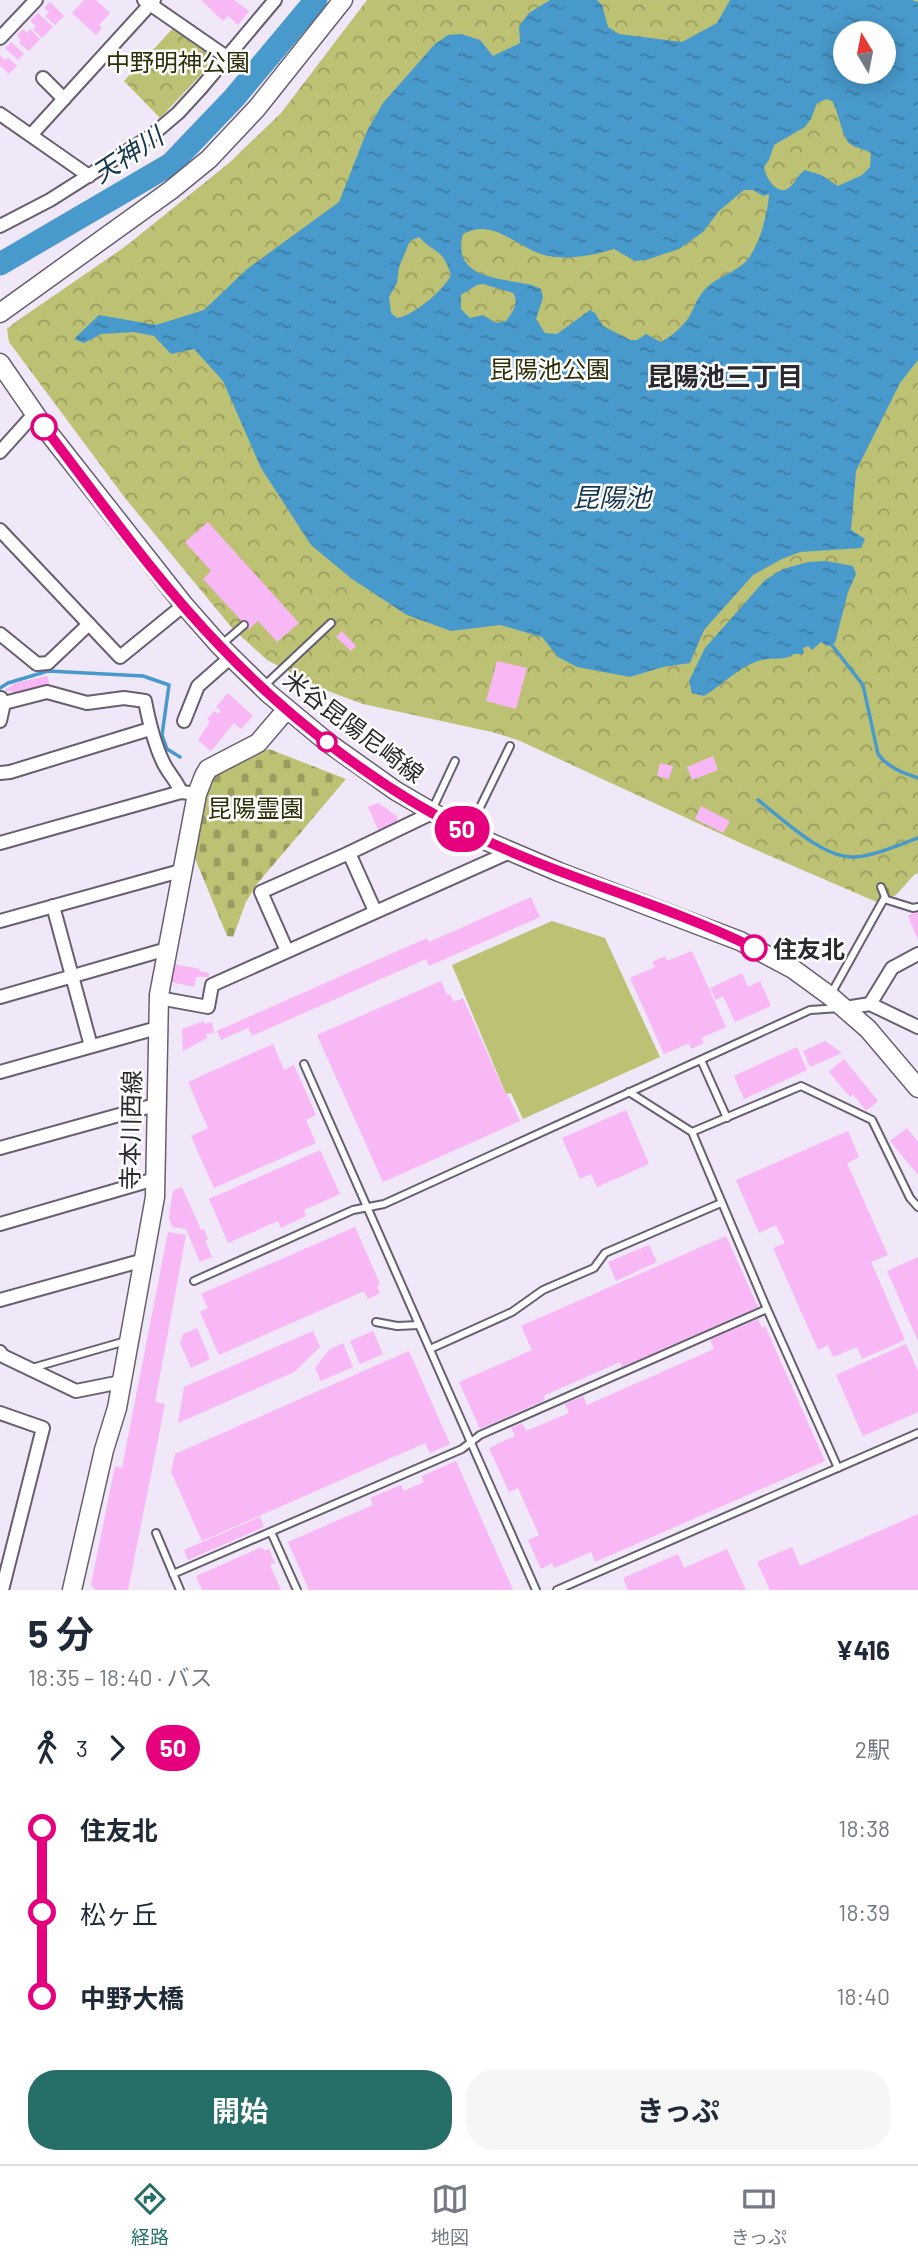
<!DOCTYPE html>
<html lang="ja">
<meta charset="utf-8">
<style>
:root{--surface:#fff;--page:#f6f6f7;--text:#1f2937;--muted:#747a83;--line:#e0e1e3;--accent:#266f69}
body{margin:0;font-family:Barlow,"Noto Sans JP",sans-serif;background:var(--page);color:var(--text);height:100vh;display:flex;flex-direction:column;font-size:26px;white-space:nowrap}
*{box-sizing:border-box;margin:0}
p{font-size:23px;color:var(--muted)}
.icon{flex:none;width:38px;height:38px;fill:none;stroke:currentColor;stroke-width:2;stroke-linecap:round;stroke-linejoin:round}
.map{position:relative;height:1590px;overflow:hidden}
.side{display:flex;flex-direction:column;background:var(--surface);flex:1}
.side>*{flex:none}
.badge{padding:0 14px;border-radius:23px;font-size:24px;line-height:46px}
.needle{width:46px;rotate:350deg}
.buttons{position:absolute;left:833px;top:21px;display:grid;gap:14px}
.buttons a{display:grid;place-items:center;width:63px;height:63px;border-radius:50%;background:var(--surface);box-shadow:0 4px 18px #0003;font-size:35px}
.map>.badge{position:absolute;translate:-50% -50%;box-shadow:0 0 0 4px #fff}
.legs{display:flex;align-items:center;gap:10px;height:77px;padding:0 28px;font-size:23px}
.legs p{margin-inline-start:auto}
.overview{display:flex;align-items:center;justify-content:space-between;height:119px;padding:0 28px}
h1{font-size:38px;font-weight:700;line-height:52px}
.action{display:flex;gap:14px;margin-top:auto;padding:14px 28px}
.action a{flex:1;height:80px;border-radius:28px;background:var(--accent);color:#fff;font-size:28px;font-weight:700;line-height:80px;text-align:center}
.action a+a{background:var(--page);color:var(--text)}
ul{padding:0 28px;list-style:none}
li{display:flex;align-items:center;gap:24px;height:84px;font-size:26px}
li i{display:grid;place-items:center;width:10px;height:100%;margin:0 9px;background:currentColor}
li i::after{content:'';width:18px;height:18px;margin:-9px;border:5px solid;border-radius:50%;background:var(--surface)}
li p{margin-inline-start:auto}
li:first-child i{background:linear-gradient(#0000 50%,currentColor 0)}
li:last-child i{background:linear-gradient(currentColor 50%,#0000 0)}
.dock{display:flex;justify-content:space-around;align-items:center;height:98px;border-top:2px solid var(--line);background:var(--surface);font-size:19px;color:var(--muted)}
.dock a{display:grid;justify-items:center;gap:4px}
.dock .on{color:var(--accent)}
.map>svg:first-child{display:block}
.grass{fill:#bdc173}
.forest{fill:url(#forest-crowns);fill-rule:evenodd}
.cemetery{fill:url(#cemetery-stones)}
.water{fill:url(#water-ripples);fill-rule:evenodd}
.lines{fill:none;stroke-linecap:round;stroke-linejoin:round}
.stream{stroke:#4899cc;stroke-width:3.5}
.river{stroke:#4899cc;stroke-width:23}
.building{fill:#f8b7f5}
.service-casing{stroke:#675f6f;stroke-width:10}
.minor-casing{stroke:#675f6f;stroke-width:16}
.secondary-casing{stroke:#675f6f;stroke-width:21}
.service{stroke:#fff;stroke-width:6}
.minor{stroke:#fff;stroke-width:12}
.secondary{stroke:#fff;stroke-width:18}
.line-1-casing{stroke:#fff;stroke-width:16}
.line-1{stroke:#e6007e;stroke-width:10}
.stop-1-dot{fill:#fff;stroke:#e6007e;stroke-width:3.5}
.labels{text-anchor:middle;dominant-baseline:central;stroke-width:5;stroke-linejoin:round;paint-order:stroke}
.park-label{font-size:24px;fill:#2d2e08;stroke:#fff}
.street-label{font-size:24px;fill:#2b282f;stroke:#fff}
.stop-label{font-size:24px;font-weight:bold;fill:#2b282f;stroke:#fff;text-anchor:start}
.water-label{font-size:26px;font-style:italic;fill:#14374c;stroke:#fff}
.neighbourhood-label{font-size:26px;font-weight:bold;fill:#2b282f;stroke:#fff}
</style>
<div class="map">
<svg width="918" height="1590" viewBox="0 0 918 1590">
<defs>
<pattern id="forest-crowns" width="20" height="18" patternUnits="userSpaceOnUse" patternTransform="scale(1.75)"><rect width="20" height="18" fill="#bdc173"/><path d="M2 6a3 3 0 1 1 6 0M12 15a3 3 0 1 1 6 0" fill="none" stroke="#9a9d5f"/></pattern>
<pattern id="cemetery-stones" width="16" height="16" patternUnits="userSpaceOnUse" patternTransform="scale(1.75)"><rect width="16" height="16" fill="#bdc173"/><path d="M2 7V4a2 2 0 0 1 4 0v3zM10 15v-3a2 2 0 0 1 4 0v3z" fill="#9a9d5f"/></pattern>
<pattern id="water-ripples" width="26" height="14" patternUnits="userSpaceOnUse" patternTransform="scale(1.75)"><rect width="26" height="14" fill="#4899cc"/><path d="M2 4q2-2 4 0t4 0M15 11q2-2 4 0t4 0" fill="none" stroke="#3c7da6"/></pattern>
</defs>
<rect width="100%" height="100%" fill="#f0e7f9"/>
<polygon class="grass" points="552,921 605,938 660,1057 523,1119 511,1093 506,1094 452,965"/>
<g class="forest">
<path d="M367 0H918V873L914 875 896 895 879 903 747 846 518 740 492 732 363 704 325 690 267 660 232 628 125 498 9 342 7 329 14 323 126 246 229 163 281 113ZM845 33H884V72H845Z"/>
<polygon points="175,26 215,53 214,61 160,118 124,81"/>
</g>
<polygon class="cemetery" points="269,749 346,779 257,884 246,902 233,937 227,936 194,856 210,780 221,767"/>
<g class="water">
<path d="M550 0H597L602 5 608 27 619 34 682 42 717 23 730 0H912L918 2V360L900 383 856 471 851 530 865 539 861 548 800 552 782 559 753 575 704 630 690 663 663 667 630 677 577 667 558 657 542 637 500 625 451 631 407 615 352 579 311 545 261 468 223 381 194 349 171 354 154 336 134 332 101 334 84 343 74 339 99 315 156 325 204 310 247 269 339 202 367 131 383 103 435 44 448 35 461 34 480 40 493 56 520 43 519 26 529 13ZM884 33V72H845V33ZM827 99 832 101C839 112 841 135 850 144 855 148 865 149 871 153L870 167 862 175 838 186 821 175 805 170C796 176 797 181 790 187 778 198 765 177 764 167L769 160 774 145 805 127 811 119 817 103ZM744 190H753L763 196 769 194C768 214 758 253 742 265 729 275 712 279 702 293 696 300 694 309 689 317 682 327 672 336 661 342L646 334 637 340H630L603 326 595 313 590 310 557 334 545 333 536 319 543 298 541 289 532 285C501 278 451 279 463 234 496 216 518 251 549 256 569 260 594 255 614 249L635 261 646 260 679 249 703 232 719 211ZM419 237C436 255 442 247 451 275 444 290 413 316 397 318L391 313 389 297 397 283 399 267 410 241ZM483 284 513 293C520 303 512 313 506 321L496 323 483 315 470 318 461 309V295L477 285Z"/>
<path d="M826 561 853 566 856 574 848 592 835 643 827 646 821 642 812 650 808 646 803 648 804 654H794C785 661 773 657 762 660 740 665 723 685 704 696L692 693 689 681 705 648 765 580 783 569 808 562Z"/>
</g>
<g class="lines">
<g class="stream">
<path d="M831 644 863 685 878 754C887 767 903 773 918 778"/>
<polyline points="0,688 8,683 48,671 143,676 169,685 162,735 167,749 180,757"/>
<path d="M758 800C783 819 823 859 855 857 877 855 898 845 918 838"/>
</g>
<polyline class="river" points="0,264 171,164 234,98 316,0"/>
</g>
<g class="building">
<polygon points="84,0 96,0 110,13 99,25 102,28 96,35 72,13"/>
<polygon points="201,0 234,0 249,11 238,25 228,16 223,21"/>
<polygon points="50,2 64,16 55,25 45,16 49,12 44,8"/>
<polygon points="38,13 53,27 42,38 33,29 36,26 30,21"/>
<polygon points="23,29 27,33 30,29 40,39 29,51 19,43 21,40 17,36"/>
<polygon points="11,42 24,54 18,60 5,48"/>
<polygon points="0,55 5,60 8,58 17,66 9,74 0,65"/>
<polygon points="208,522 299,623 277,642 258,621 249,629 203,579 211,571 185,542"/>
<polygon points="342,631 356,646 351,651 336,637"/>
<polygon points="497,661 527,668 516,709 486,701"/>
<polygon points="47,676 50,686 17,692 6,691 6,689 16,683"/>
<polygon points="228,693 253,716 241,729 234,723 211,751 198,740 210,722 207,719 214,711 218,714 221,711 216,707"/>
<polygon points="713,756 718,770 692,780 687,767"/>
<polygon points="660,763 673,766 669,779 657,776"/>
<polygon points="378,803 397,816 398,825 379,832 368,807"/>
<polygon points="701,806 730,821 723,833 695,819"/>
<polygon points="531,897 540,917 429,966 426,959 252,1036 248,1028 221,1040 217,1031 427,938 429,942"/>
<polygon points="918,911 918,940 908,916"/>
<polygon points="692,951 726,1027 701,1038 704,1043 691,1049 689,1043 664,1054 630,978 655,967 652,962 665,956 667,961"/>
<polygon points="174,964 200,969 200,971 209,973 209,977 196,977 194,987 171,982"/>
<polygon points="742,973 748,987 760,981 771,1006 735,1022 723,996 716,1000 710,988"/>
<polygon points="441,981 447,995 450,994 454,1002 463,998 506,1095 508,1095 520,1121 383,1182 317,1035"/>
<polygon points="204,1021 204,1024 212,1022 214,1033 206,1034 207,1038 183,1051 182,1029"/>
<polygon points="825,1041 842,1053 810,1067 803,1051"/>
<polygon points="273,1044 284,1070 294,1065 316,1115 306,1120 316,1143 214,1188 191,1136 208,1128 188,1082"/>
<polygon points="797,1047 807,1070 744,1099 734,1076"/>
<polygon points="844,1059 878,1101 866,1111 853,1094 850,1097 829,1072"/>
<polygon points="626,1110 649,1164 597,1187 591,1174 580,1179 562,1138"/>
<polygon points="907,1128 918,1142 918,1175 890,1141"/>
<polygon points="848,1131 859,1157 847,1163 888,1255 871,1262 905,1340 862,1359 857,1347 833,1357 828,1345 818,1350 773,1248 785,1243 776,1225 759,1233 736,1180"/>
<polygon points="320,1150 340,1194 304,1210 306,1216 281,1228 278,1221 228,1243 209,1199"/>
<polygon points="182,1187 201,1230 204,1229 208,1239 205,1241 212,1257 200,1262 186,1229 172,1227 169,1217 173,1191"/>
<polygon points="355,1227 380,1284 377,1286 380,1293 368,1299 364,1291 219,1355 200,1312 208,1308 201,1294"/>
<polygon points="168,1232 186,1235 155,1402 165,1404 128,1590 96,1590 91,1585 115,1466 122,1468"/>
<polygon points="726,1236 758,1307 622,1367 620,1362 543,1396 545,1400 480,1429 459,1382 532,1350 521,1326"/>
<polygon points="649,1245 657,1262 616,1281 608,1262"/>
<polygon points="918,1257 918,1341 887,1271"/>
<polygon points="758,1319 762,1328 765,1326 825,1461 595,1562 591,1552 554,1568 552,1563 541,1569 528,1540 539,1535 518,1488 509,1492 489,1448 515,1436 511,1428 522,1423 526,1431 569,1413 565,1404 583,1396 587,1405 714,1349 710,1340"/>
<polygon points="197,1328 210,1359 191,1368 180,1343 183,1334"/>
<polygon points="313,1331 320,1347 294,1372 178,1423 184,1387"/>
<polygon points="373,1331 383,1354 360,1364 350,1341"/>
<polygon points="343,1343 353,1367 321,1381 315,1368 329,1350"/>
<polygon points="906,1344 918,1371 918,1412 863,1436 836,1375"/>
<polygon points="409,1351 450,1444 430,1453 425,1443 202,1541 171,1472 175,1454"/>
<polygon points="456,1461 513,1590 309,1590 288,1542 373,1505 370,1498 401,1485 404,1491 424,1482 422,1476"/>
<polygon points="918,1514 918,1590 770,1590 757,1562 792,1547 800,1566"/>
<polygon points="260,1517 264,1527 188,1560 184,1550"/>
<polygon points="262,1547 264,1551 269,1549 275,1563 270,1565 281,1590 202,1590 196,1576"/>
<polygon points="727,1549 746,1590 628,1590 623,1578 678,1554 684,1568"/>
</g>
<g class="lines">
<defs>
<g id="service">
<polyline points="221,645 244,625"/>
<polyline points="264,686 331,623"/>
<polyline points="432,810 455,761"/>
<polyline points="468,832 510,746"/>
<polyline points="884,899 913,908 918,907"/>
<polyline points="831,994 885,897 881,887"/>
<polyline points="701,1060 727,1118"/>
<polyline points="304,1064 536,1590"/>
<polyline points="629,1092 692,1132 767,1309 838,1468"/>
<polyline points="692,1132 801,1086 872,1120 910,1198 918,1207"/>
<polyline points="194,1281 353,1210 384,1204 810,1010 840,1008"/>
<polyline points="376,1322 397,1326 419,1325"/>
<polyline points="430,1349 512,1312 543,1290 594,1268 605,1253 721,1203"/>
<polyline points="32,1368 126,1341"/>
<polyline points="271,1532 297,1590"/>
<polyline points="156,1533 180,1590"/>
<polyline points="173,1574 462,1449 480,1435 767,1309"/>
<polyline points="557,1590 918,1433"/>
</g>
<g id="minor">
<polyline points="144,0 228,58"/>
<polyline points="0,38 36,0"/>
<polyline points="43,78 64,99"/>
<polyline points="0,114 89,176"/>
<polyline points="31,135 154,0"/>
<polyline points="0,226 50,200 151,136 178,113 201,88 275,0"/>
<polyline points="0,452 35,413"/>
<polyline points="0,530 120,657 184,605"/>
<polyline points="0,634 37,664 48,663 89,624"/>
<path d="M4 703 47 692 87 703 124 698 145 701C149 722 154 743 163 762 168 773 177 781 181 792"/>
<polyline points="0,721 4,703 1,698"/>
<polyline points="184,721 198,686 231,657"/>
<polyline points="0,773 10,772 150,729"/>
<polyline points="0,843 181,792 189,793"/>
<polyline points="349,853 375,911"/>
<polyline points="53,906 91,1046"/>
<polyline points="0,921 184,870"/>
<polyline points="287,951 261,892 349,853 432,813"/>
<polyline points="0,997 167,949"/>
<polyline points="159,998 208,1007 212,985 510,852"/>
<polyline points="870,1004 892,968 918,954"/>
<polyline points="845,1008 870,1004 918,1027"/>
<polyline points="0,1072 157,1028"/>
<polyline points="0,1148 155,1105"/>
<polyline points="0,1224 155,1179"/>
<polyline points="0,1300 144,1260"/>
<polyline points="0,1352 3,1356 76,1391 121,1382"/>
<polyline points="0,1413 43,1428 2,1590"/>
</g>
<g id="secondary">
<polyline points="0,313 171,190 209,159 257,108 343,0"/>
<polyline points="0,363 44,427 184,605 220,646 268,693 327,742 396,791 470,834 559,872 740,941 793,969 830,996 868,1029 918,1088"/>
<polyline points="72,1590 104,1450 117,1408 155,1197 159,995 197,794 204,776 208,769 258,743 287,709"/>
</g>
</defs>
<use href="#service" class="service-casing"/>
<use href="#minor" class="minor-casing"/>
<use href="#secondary" class="secondary-casing"/>
<use href="#service" class="service"/>
<use href="#minor" class="minor"/>
<use href="#secondary" class="secondary"/>
</g>
<g class="lines">
<defs>
<path id="line-1" d="M44 427C101 501 155 579 220 646 290 720 382 791 474 835 565 879 663 903 754 948"/>
</defs>
<use href="#line-1" class="line-1-casing"/>
<use href="#line-1" class="line-1"/>
</g>
<g class="stop-1-dot">
<circle cx="44" cy="427" r="12"/>
<circle cx="327" cy="742" r="9"/>
<circle cx="754" cy="948" r="12"/>
</g>
<g class="labels">
<g class="park-label">
<text x="178" y="61">中野明神公園</text>
<text x="550" y="368">昆陽池公園</text>
<text x="256" y="807">昆陽霊園</text>
</g>
<g class="street-label">
<text transform="translate(354 726) rotate(37)">米谷昆陽尼崎線</text>
<text transform="translate(130 1130) rotate(-89)">寺本川西線</text>
</g>
<g class="stop-label">
<text x="773" y="948">住友北</text>
</g>
<g class="water-label">
<text transform="translate(127 154) rotate(-33)">天神川</text>
<text x="612" y="496">昆陽池</text>
</g>
<g class="neighbourhood-label">
<text x="725" y="375">昆陽池三丁目</text>
</g>
</g>
</svg>
<div class="buttons">
<a><svg class="needle" viewBox="-14 -14 28 28"><path d="M0-13l5 13h-10z" fill="#e53935"/><path d="M0 13l5-13h-10z" fill="#747a83"/></svg></a>
</div>
<b class="badge" style="left:462px;top:829px;background:#e6007e;color:#fff">50</b>
</div>
<section class="side">
<div class="overview"><div><h1>5 分</h1><p>18:35 – 18:40 · バス</p></div><b>¥416</b></div>
<div class="legs"><svg class="icon" aria-label="walk" viewBox="0 0 24 24"><circle cx="13" cy="4" r="2"/><path d="M13 8l-2 6 4 7M11 14l-3 7M7 12l3-4h3l4 4"/></svg>3<svg class="icon" aria-label="forward" viewBox="0 0 24 24"><path d="M9 5l7 7-7 7"/></svg><b class="badge" style="background:#e6007e;color:#fff">50</b><p>2駅</p></div>
<ul>
<li><i style="color:#e6007e"></i><b>住友北</b><p>18:38</p></li>
<li><i style="color:#e6007e"></i><span>松ヶ丘</span><p>18:39</p></li>
<li><i style="color:#e6007e"></i><b>中野大橋</b><p>18:40</p></li>
</ul>
<div class="action"><a>開始</a><a>きっぷ</a></div>
</section>
<nav class="dock">
<a class="on"><svg class="icon" aria-label="directions" viewBox="0 0 24 24"><path d="M12 3l9 9-9 9-9-9zM9 14v-3h6M13 9l2 2-2 2"/></svg>経路</a>
<a><svg class="icon" aria-label="map" viewBox="0 0 24 24"><path d="M3 6l6-2 6 2 6-2v14l-6 2-6-2-6 2zM9 4v14M15 6v14"/></svg>地図</a>
<a><svg class="icon" aria-label="tickets" viewBox="0 0 24 24"><path d="M3 7h18v10H3zM15 7v10"/></svg>きっぷ</a>
</nav>
